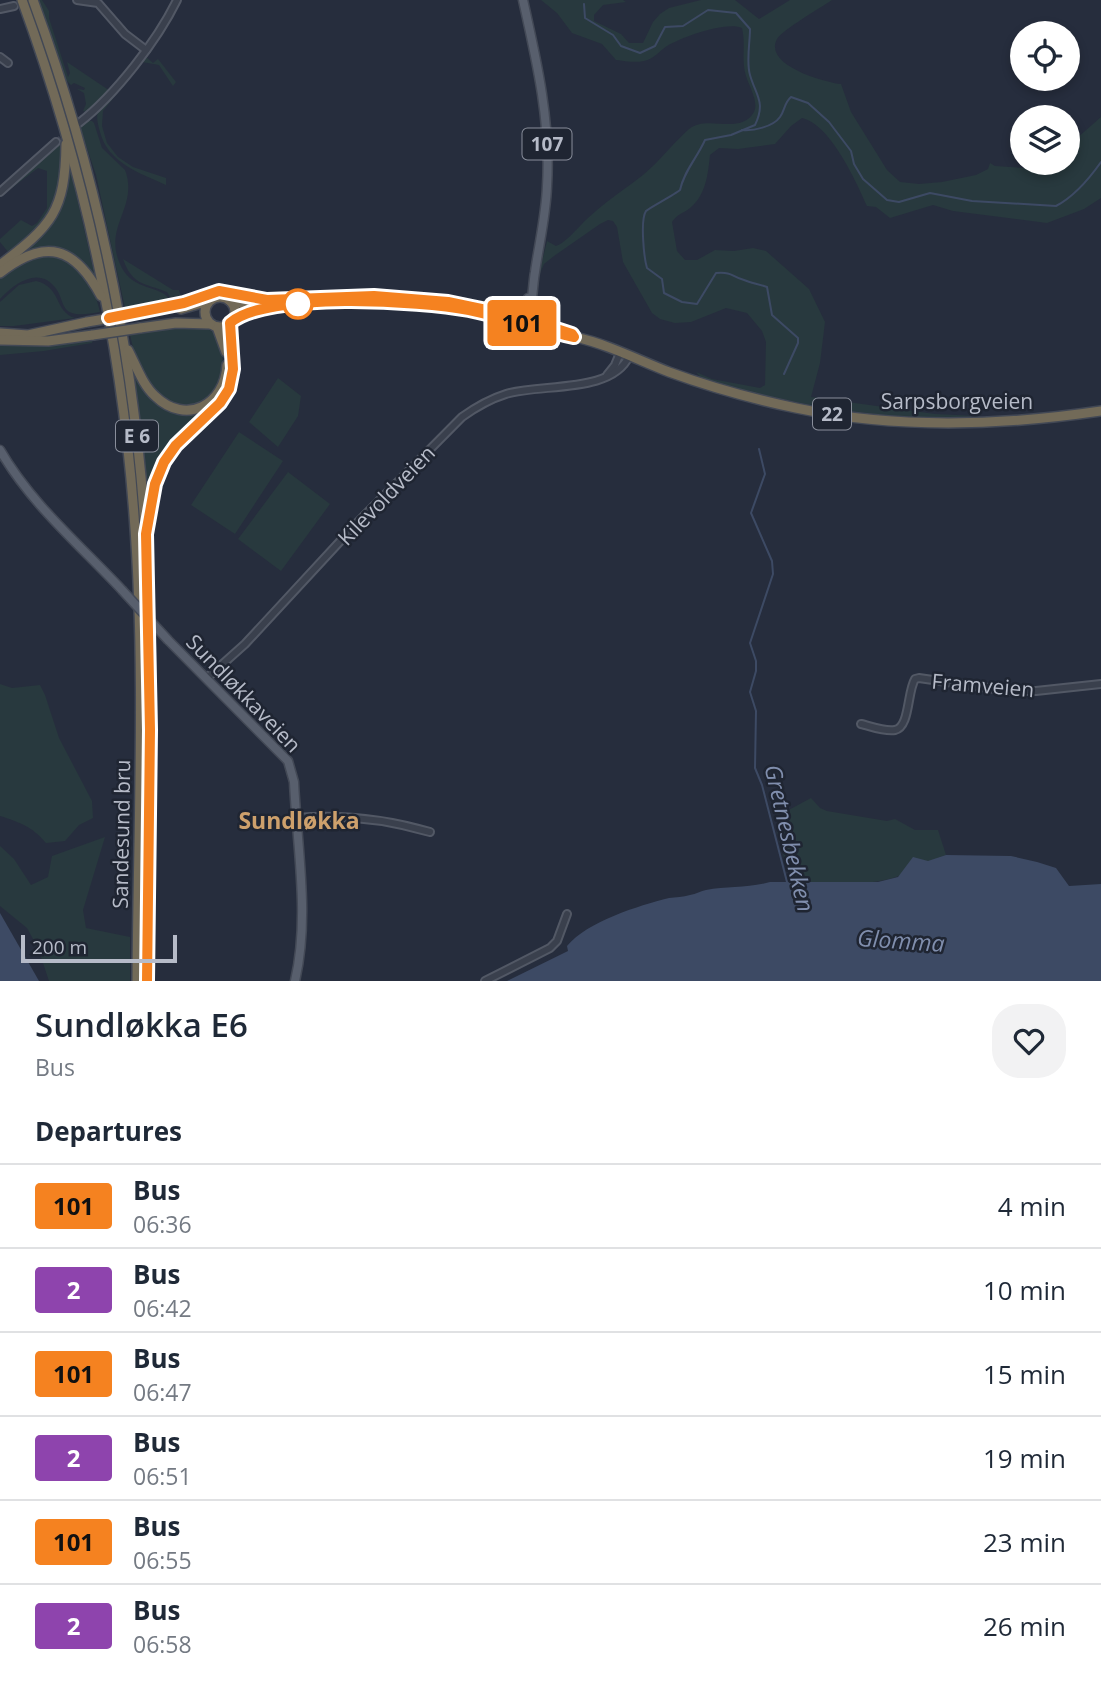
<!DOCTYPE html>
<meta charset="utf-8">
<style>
:root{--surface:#fff;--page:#f2f2f3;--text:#1f2937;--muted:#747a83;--line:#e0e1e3}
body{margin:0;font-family:"Open Sans",sans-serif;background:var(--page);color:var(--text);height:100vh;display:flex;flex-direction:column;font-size:26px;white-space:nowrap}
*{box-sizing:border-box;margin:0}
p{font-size:23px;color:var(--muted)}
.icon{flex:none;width:38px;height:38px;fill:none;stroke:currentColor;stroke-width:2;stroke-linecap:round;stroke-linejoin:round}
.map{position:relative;height:981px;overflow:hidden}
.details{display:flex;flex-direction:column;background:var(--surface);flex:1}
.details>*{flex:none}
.badge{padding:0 14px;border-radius:5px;font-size:24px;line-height:46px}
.controls{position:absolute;left:1010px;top:21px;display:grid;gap:14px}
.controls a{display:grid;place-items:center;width:70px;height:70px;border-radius:50%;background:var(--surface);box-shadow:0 4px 10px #0003;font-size:35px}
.scale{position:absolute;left:21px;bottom:18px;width:156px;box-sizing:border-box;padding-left:7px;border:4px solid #b6bbc8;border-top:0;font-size:19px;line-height:24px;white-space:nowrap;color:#b6bbc8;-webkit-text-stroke:5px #1f2532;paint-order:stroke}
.map>.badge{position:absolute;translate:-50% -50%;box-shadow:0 0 0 4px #fff}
h2{padding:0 35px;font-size:26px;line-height:63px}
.round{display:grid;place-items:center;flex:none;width:74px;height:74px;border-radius:28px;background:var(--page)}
.summary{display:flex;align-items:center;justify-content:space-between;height:119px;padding:0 35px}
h1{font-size:33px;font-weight:600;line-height:52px}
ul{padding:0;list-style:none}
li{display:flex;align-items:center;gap:21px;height:84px;padding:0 35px;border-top:2px solid var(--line)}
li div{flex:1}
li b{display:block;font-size:26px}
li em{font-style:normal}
li .badge{min-width:77px;font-weight:700;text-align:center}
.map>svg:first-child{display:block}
.green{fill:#28393e}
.water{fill:#3d4a64}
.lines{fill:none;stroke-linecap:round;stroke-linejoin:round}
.stream{stroke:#3d4a64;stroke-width:2}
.minor-tunnel{stroke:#3c4252;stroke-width:6;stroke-dasharray:6 3;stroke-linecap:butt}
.minor-casing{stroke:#525865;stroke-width:10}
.major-casing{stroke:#434956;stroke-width:11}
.highway-casing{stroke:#424855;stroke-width:12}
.minor{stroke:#3a404d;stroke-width:6}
.major{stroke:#585f6d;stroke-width:8}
.highway{stroke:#726a58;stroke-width:9}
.major-bridge-casing{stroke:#434956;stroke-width:11;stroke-linecap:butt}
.highway-bridge-casing{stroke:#424855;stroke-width:12;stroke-linecap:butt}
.major-bridge{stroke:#585f6d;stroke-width:8}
.highway-bridge{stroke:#726a58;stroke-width:9}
.line-casing{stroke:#fff;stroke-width:16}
.line{stroke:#f58220;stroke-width:10}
.stop-dot{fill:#fff;stroke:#f58220;stroke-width:3.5}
.labels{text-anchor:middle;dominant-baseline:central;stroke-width:5;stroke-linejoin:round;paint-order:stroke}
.shield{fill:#1f2532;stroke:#898e9b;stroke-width:2}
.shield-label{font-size:19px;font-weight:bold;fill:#b6bbc8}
.street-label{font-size:21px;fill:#b6bbc8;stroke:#1f2532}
.neighbourhood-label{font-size:23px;font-weight:bold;fill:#cda06c;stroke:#1f2532}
.water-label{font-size:23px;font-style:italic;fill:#808ead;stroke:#1f2532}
</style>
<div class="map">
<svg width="1101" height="981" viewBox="0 0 1101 981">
<rect width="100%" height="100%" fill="#262d3d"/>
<g class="green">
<polygon points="38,0 42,0 49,11 49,18 68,77 70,73 67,62 110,91 87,112 83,111 86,104 84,93 77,89 84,90 85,88 74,83 71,85 66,80"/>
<path d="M541 0H623L626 2 603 5 594 15V21L621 34 629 43H643L653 22 660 14 669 8 701 0H735L759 19 790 0H832C822 7 782 30 777 39 763 65 824 82 841 84L851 112 887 170 900 182 919 184 942 182 976 175 988 169 990 163 995 166 1040 169 1061 167 1068 163 1076 139 1101 117V198L1084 209 1047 223 953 211 933 205 890 218 876 207 867 206C856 181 830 124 802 118L791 126 775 144 738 149 719 148 710 155C708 174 706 195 690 208 681 215 680 212 672 222L677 251 685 260H697L715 250 734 251 753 248 766 251 809 289 825 322 820 363 811 397 935 414 978 416C885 423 793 404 703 380L696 372 712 379 760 388 765 385 766 342 762 331 747 313 726 308 691 322 675 323 660 319 652 313 623 262 617 227 613 221 608 220 600 224 554 256 544 264 538 278 547 241 556 246C566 243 580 225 588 218 605 202 625 189 643 175 660 161 673 143 689 129 707 114 740 136 754 112 759 102 749 86 746 76 741 60 746 44 742 28 727 21 682 37 667 46 659 51 654 59 644 61 634 63 625 61 616 60L602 44 572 33 557 13Z"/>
<path d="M148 52 150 54 146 57 153 63 158 59 176 82 173 86 159 65 142 62 103 111 102 126 107 143 118 157 133 167 166 178V185C140 173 108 163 100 132 98 124 96 118 98 111Z"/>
<path d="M87 121H92L94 123 102 148 125 170C139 207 103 226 120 264 132 293 163 284 170 301L125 308 96 175 80 127Z"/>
<path d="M60 144C64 169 61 205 44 225 34 235 20 244 9 253L0 242V239L21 220 32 226 37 223 47 208V171L38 168 0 197Z"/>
<path d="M69 163 96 281C75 247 63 253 28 253L26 247 48 228Z"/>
<path d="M51 254C81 263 93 281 100 312 92 313 80 316 72 313 62 310 62 297 57 290 40 265 15 283 0 299V275L30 258Z"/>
<path d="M123 259 173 290H179L181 297 172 300 167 292C144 283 132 285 123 259Z"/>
<path d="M36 281C62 287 54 312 75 318L14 326H0V302L19 285Z"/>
<path d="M200 327C216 330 220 337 222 353 230 399 185 427 153 390 140 375 134 353 130 335L167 328Z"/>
<polygon points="93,339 92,343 44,351 0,355 0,343 56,345"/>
<path d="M133 366 159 404 206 408V411C171 446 158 452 148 504Z"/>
<polygon points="278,378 301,396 298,416 278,447 249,422"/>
<polygon points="239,432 283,461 235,534 191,505"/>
<polygon points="288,472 330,504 281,571 238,539"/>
<path d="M0 684 12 688 40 685 45 695 59 738 92 801 93 818 79 825 65 841 46 843C33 827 19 822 0 816Z"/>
<path d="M811 798 820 808 827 811 887 821 895 819 915 830H938L946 855C928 861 914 871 896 877 866 887 830 882 799 882L786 865 777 832 785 812Z"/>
<polygon points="105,837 83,910 86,928 130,937 130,981 49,981 38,948 27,928 0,906 0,846 14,859 31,885 48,877 52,856"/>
</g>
<g class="water">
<path d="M946 855 1011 856 1037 862 1056 868 1069 886 1101 884V981H507L568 951 567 946C588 921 638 906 669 898 676 897 683 897 690 895 696 894 701 891 706 890 727 886 749 888 770 882H878L898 877 913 857 928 861Z"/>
<polygon points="0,913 39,981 0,981"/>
</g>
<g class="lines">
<g class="stream">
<path d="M584 4 585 18 613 35 621 46 640 53 655 46 665 27 683 26 708 10 736 13 750 29C750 43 746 62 750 75 756 96 766 102 755 125L731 135 705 140C697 158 684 171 680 190 674 195 649 208 646 211 640 220 644 258 647 268L662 279 664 293 682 302 697 304 716 273C734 272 730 276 744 280 751 283 759 284 767 287L772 315 798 338V343L784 374"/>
<path d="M742 130C753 131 773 127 780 117 785 110 784 103 791 97L808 103 829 122 851 151 854 164 863 179 887 200 899 202 930 193 972 201 1056 206C1075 196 1089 179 1101 162"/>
<polyline points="759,449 765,474 751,513 772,561 773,574 750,643 756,661 756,671 750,692 756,711 755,768 762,785 787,882"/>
</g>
<polyline class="minor-tunnel" points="56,142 77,126"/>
<defs>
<g id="minor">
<polyline points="77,0 98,3 125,34 146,50"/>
<polyline points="0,9 14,6"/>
<polyline points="0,57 8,63"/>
<path d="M79 123C115 95 157 41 177 0"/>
<polyline points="0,192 56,142"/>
<polyline points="607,375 615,365 620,353"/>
<path d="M207 678 245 644 357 523 462 417C476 407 490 399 506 394 541 383 612 394 629 356"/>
<path d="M861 724C870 726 885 732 895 730 910 727 907 692 915 679L919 678 1009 691H1036L1101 684"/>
<path d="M296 818C341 814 386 819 430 832"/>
<polyline points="485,981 550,948 557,941 567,914"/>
</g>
<g id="major">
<path d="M522 323C534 311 532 287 535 272 539 244 546 215 547 186 551 123 537 62 523 0"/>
<polyline points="522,323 520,317 528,298"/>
<path d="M0 450C31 504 80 545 122 590"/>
<path d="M168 640 283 756 288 761 294 782C297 847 310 917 295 981"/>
</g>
<g id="highway">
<path d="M22 0C83 166 121 339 134 515 146 670 138 826 137 981"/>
<path d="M33 0C97 174 135 357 146 542 155 688 149 835 147 981"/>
<path d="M0 265C52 225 65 212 66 144"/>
<path d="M0 273C46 237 75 247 101 296"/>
<circle cx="220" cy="312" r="15"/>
<polyline points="230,301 250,305 267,303"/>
<polyline points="181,309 209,301"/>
<polyline points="141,313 184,303 219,291 261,300 289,301"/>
<path d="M233 320C260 306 294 304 325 302 367 299 410 300 452 307 493 314 534 328 575 337 607 344 638 360 669 372 710 387 753 399 796 408 896 429 1000 426 1101 411"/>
<polyline points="217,327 226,352"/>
<polyline points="140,328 176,323 210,324"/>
<polyline points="0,333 28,335 87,322"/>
<polyline points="0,340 48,341 93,335"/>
<path d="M128 350C136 365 142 384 155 396 186 426 225 405 227 365"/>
<path d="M148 522C153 497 155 471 171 451 188 429 220 414 230 387 238 366 227 344 230 323"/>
</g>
</defs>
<use href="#minor" class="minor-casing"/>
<use href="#major" class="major-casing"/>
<use href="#highway" class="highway-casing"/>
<use href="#minor" class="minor"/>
<use href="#major" class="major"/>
<use href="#highway" class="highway"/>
<defs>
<polyline id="major-bridge" points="122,590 168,640"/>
<g id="highway-bridge">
<polyline points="87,322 141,313"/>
<polyline points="93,335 140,328"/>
</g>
</defs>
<use href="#major-bridge" class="major-bridge-casing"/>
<use href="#highway-bridge" class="highway-bridge-casing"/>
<use href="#major-bridge" class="major-bridge"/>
<use href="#highway-bridge" class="highway-bridge"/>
</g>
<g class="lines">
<defs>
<path id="line" d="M109 318 184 303 219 291 267 300 374 296 448 302 520 317 572 334 574 337C562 335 549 330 537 327 515 321 492 315 469 310 422 301 266 291 230 323L233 369 229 389 220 403 176 445 164 462 155 484 146 534 150 730 147 981"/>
</defs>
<use href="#line" class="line-casing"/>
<use href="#line" class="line"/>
</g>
<circle class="stop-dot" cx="298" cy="304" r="14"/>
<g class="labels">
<g class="shield">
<rect x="522.5" y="128.5" width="49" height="31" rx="5"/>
<rect x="813" y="398.5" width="38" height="31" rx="5"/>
<rect x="116" y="420.5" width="42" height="31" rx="5"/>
</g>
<g class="shield-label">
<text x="547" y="144">107</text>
<text x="832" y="414">22</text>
<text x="137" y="436">E 6</text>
</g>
<g class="street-label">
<text x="957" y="401">Sarpsborgveien</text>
<text transform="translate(386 495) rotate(-46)">Kilevoldveien</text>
<text transform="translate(983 685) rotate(5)">Framveien</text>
<text transform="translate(244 693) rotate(46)">Sundløkkaveien</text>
<text transform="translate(121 834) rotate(-89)">Sandesund bru</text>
</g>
<g class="neighbourhood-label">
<text x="299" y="820">Sundløkka</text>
</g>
<g class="water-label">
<text transform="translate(790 838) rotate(77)">Gretnesbekken</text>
<text transform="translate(901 940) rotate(4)">Glomma</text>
</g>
</g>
</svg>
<div class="controls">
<a><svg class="icon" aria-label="locate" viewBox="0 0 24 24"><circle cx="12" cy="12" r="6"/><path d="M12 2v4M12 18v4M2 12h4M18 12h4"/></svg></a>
<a><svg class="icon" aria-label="layers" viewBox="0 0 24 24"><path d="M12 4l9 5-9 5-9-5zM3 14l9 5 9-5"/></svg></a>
</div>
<div class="scale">200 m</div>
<b class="badge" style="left:522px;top:323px;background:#f58220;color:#111">101</b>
</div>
<section class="details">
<div class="summary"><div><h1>Sundløkka E6</h1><p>Bus</p></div><a class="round"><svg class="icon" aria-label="heart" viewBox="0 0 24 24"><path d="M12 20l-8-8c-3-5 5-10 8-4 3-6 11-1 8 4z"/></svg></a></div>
<h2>Departures</h2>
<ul>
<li><span class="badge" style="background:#f58220;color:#111">101</span><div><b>Bus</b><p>06:36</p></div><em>4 min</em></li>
<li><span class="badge" style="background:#8e44ad;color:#fff">2</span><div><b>Bus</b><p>06:42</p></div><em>10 min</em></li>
<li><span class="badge" style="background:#f58220;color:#111">101</span><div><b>Bus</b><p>06:47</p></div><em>15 min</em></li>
<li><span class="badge" style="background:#8e44ad;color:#fff">2</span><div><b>Bus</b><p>06:51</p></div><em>19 min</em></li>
<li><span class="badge" style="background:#f58220;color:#111">101</span><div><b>Bus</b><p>06:55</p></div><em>23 min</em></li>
<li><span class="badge" style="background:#8e44ad;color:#fff">2</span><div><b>Bus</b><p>06:58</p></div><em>26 min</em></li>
</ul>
</section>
